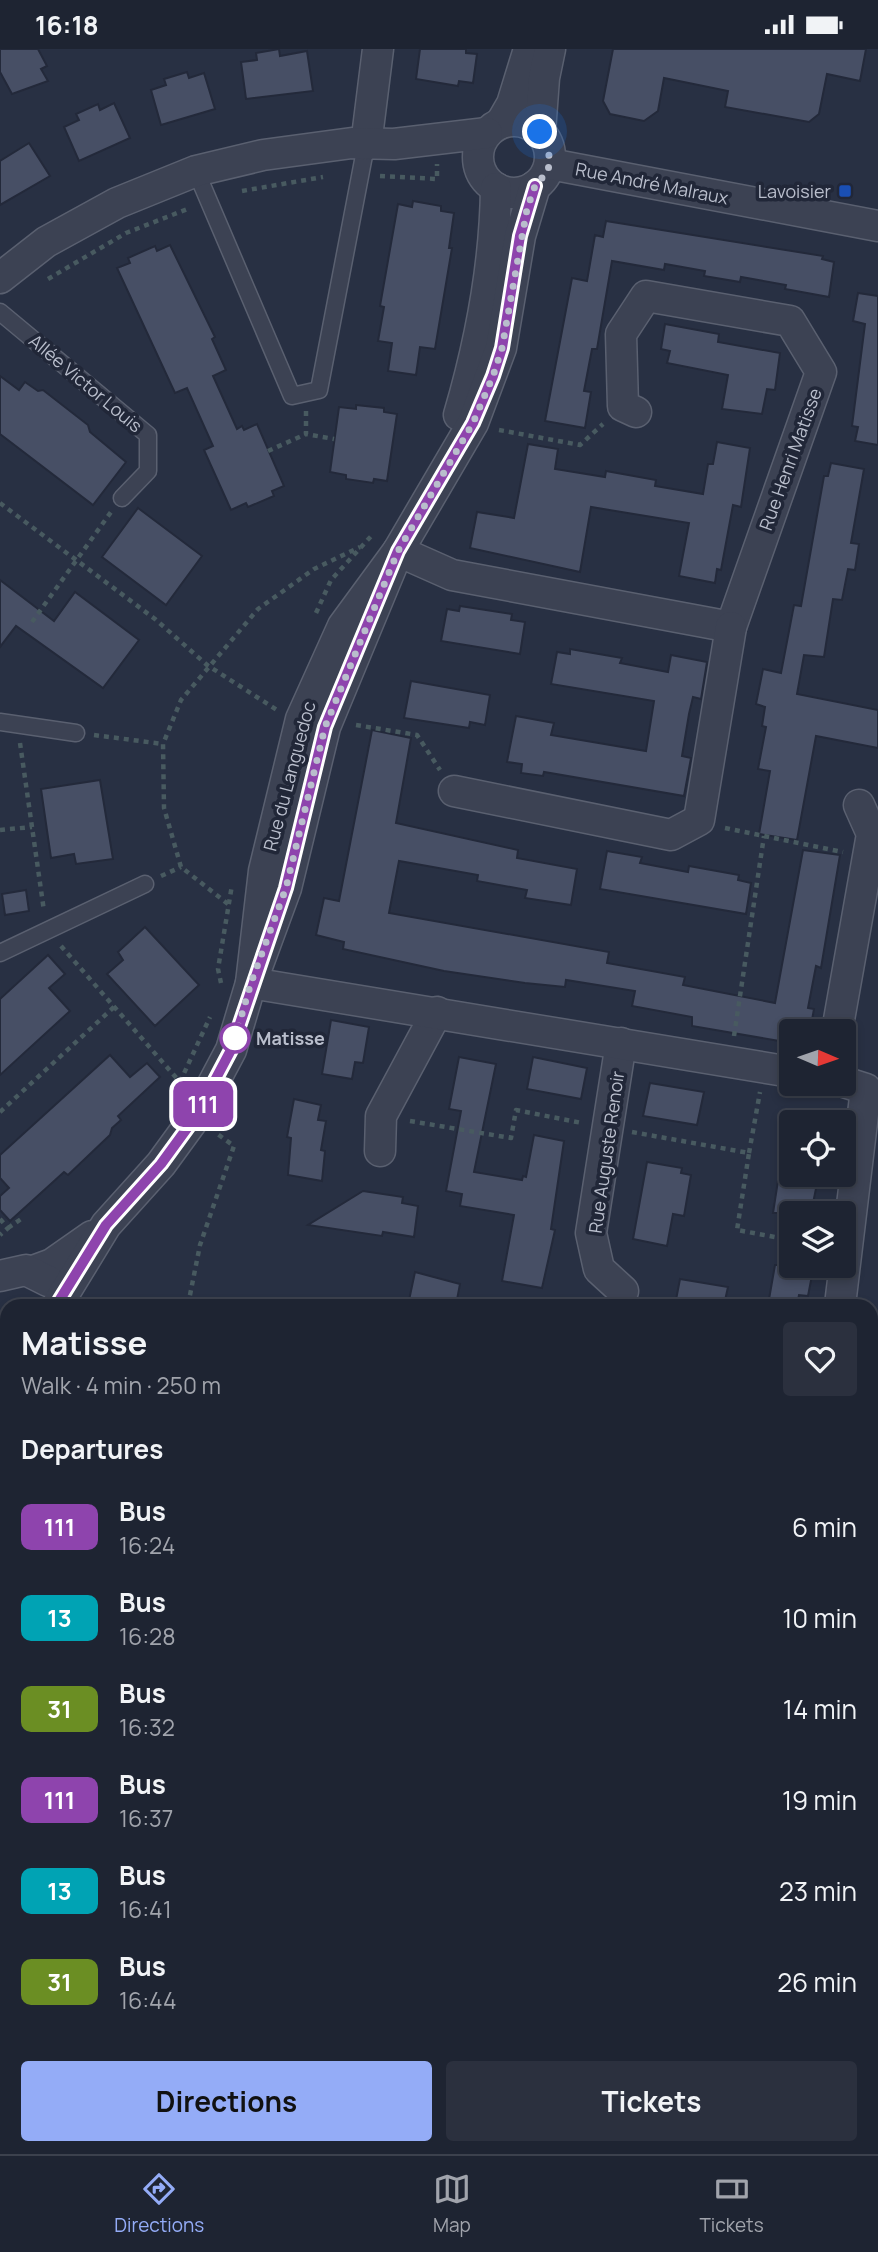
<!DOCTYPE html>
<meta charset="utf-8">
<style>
:root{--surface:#1e2432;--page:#2b303e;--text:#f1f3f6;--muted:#a1a4ac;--line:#3c414d;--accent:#94acf7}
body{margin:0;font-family:Manrope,sans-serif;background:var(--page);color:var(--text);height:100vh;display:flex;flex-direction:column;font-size:26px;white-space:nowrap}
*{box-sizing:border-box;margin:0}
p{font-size:23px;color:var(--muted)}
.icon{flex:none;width:38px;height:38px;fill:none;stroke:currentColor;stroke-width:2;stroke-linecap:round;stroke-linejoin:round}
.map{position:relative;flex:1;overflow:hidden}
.side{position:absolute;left:0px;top:1250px;width:878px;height:856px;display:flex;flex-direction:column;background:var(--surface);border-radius:21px 21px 0 0;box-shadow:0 4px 10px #0003,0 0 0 2px var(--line)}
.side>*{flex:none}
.badge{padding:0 14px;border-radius:10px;font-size:24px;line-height:46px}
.needle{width:46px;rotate:92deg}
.tools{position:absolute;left:779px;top:970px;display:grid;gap:14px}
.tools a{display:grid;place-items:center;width:77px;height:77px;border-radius:7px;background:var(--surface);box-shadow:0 4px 10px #0003,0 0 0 2px var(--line);font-size:35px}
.you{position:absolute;width:35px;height:35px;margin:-18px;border:5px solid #fff;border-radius:50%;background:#1a73e8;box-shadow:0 0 0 10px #1a73e833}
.map>.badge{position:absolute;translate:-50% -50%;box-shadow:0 0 0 4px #fff}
h2{padding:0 21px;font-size:26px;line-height:63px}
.round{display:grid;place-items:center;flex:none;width:74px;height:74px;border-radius:7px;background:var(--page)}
.head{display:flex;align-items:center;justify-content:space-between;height:119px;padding:0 21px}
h1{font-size:33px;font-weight:700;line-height:52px}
.primary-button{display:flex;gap:14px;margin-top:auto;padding:14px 21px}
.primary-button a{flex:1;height:80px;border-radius:7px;background:var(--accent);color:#111;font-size:28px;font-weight:700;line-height:80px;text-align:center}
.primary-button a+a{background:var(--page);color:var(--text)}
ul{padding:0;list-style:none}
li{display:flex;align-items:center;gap:21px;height:91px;padding:0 21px}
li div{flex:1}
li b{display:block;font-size:26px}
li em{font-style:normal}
li .badge{min-width:77px;font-weight:700;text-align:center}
.status{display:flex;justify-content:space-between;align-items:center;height:49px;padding:0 35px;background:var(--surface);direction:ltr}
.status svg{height:19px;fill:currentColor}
.menu{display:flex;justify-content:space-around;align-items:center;height:98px;border-top:2px solid var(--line);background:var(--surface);font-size:19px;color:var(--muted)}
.menu a{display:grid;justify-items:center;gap:4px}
.menu .active{color:var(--accent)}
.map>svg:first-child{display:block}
.building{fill:#474f65;stroke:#23293a;stroke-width:2}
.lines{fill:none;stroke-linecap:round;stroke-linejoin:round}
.service-casing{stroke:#5a6070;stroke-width:19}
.minor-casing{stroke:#5a6070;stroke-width:33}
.primary-casing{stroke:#464b5c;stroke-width:42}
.path{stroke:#485a60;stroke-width:4.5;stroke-dasharray:5 5;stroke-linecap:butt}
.service{stroke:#3c4253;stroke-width:16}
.minor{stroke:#3c4253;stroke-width:30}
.primary{stroke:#5a6173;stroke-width:38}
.line-casing{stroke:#fff;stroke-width:16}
.line{stroke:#8e44ad;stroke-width:10}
.walk{stroke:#b9becc;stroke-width:7;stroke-dasharray:0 12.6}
.transit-dot{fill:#1a4fb4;stroke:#212738;stroke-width:2.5}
.stop-dot{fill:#fff;stroke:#8e44ad;stroke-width:3.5}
.labels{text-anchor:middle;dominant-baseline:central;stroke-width:7;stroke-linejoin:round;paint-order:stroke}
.street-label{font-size:18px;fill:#b9becc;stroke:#212738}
.poi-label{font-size:18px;fill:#b9becc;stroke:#212738;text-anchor:end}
.stop-label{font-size:18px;font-weight:bold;fill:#b9becc;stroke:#212738;text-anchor:start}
</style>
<div class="status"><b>16:18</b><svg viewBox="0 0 49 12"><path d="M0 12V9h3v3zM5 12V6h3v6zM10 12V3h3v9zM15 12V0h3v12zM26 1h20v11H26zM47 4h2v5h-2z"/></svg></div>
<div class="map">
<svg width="878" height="2105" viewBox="0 0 878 2105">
<rect width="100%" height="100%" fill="#283043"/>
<g class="building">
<polygon points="0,0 38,0 47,17 41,20 48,32 12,45 0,23"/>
<polygon points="279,0 280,7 307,2 313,42 246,50 241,13 257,11 256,4"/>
<polygon points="420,0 466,0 466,4 477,5 473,34 459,32 458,37 416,30"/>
<polygon points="613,0 866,0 860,32 827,25 819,65 809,73 725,58 728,42 664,29 658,62 644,72 610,65 603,52"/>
<polygon points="187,23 189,29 204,24 215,60 161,76 151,41 166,36 164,30"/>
<polygon points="114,54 130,89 79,112 64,78 79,71 76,65 98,55 100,61"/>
<polygon points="29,94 50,127 0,156 0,112"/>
<polygon points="413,152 441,157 441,162 454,164 449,199 452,199 435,300 420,298 416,326 388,322 392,294 378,292 384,258 380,257 398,155 412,158"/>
<polygon points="606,172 823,207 822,210 834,213 829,248 785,240 786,236 741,228 740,233 704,227 705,222 665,215 664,221 612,212 597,300 592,300 584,342 591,343 585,379 545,372 572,229 587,232 595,186 603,188"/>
<polygon points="170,196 215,288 212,290 226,321 213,327 237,380 242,377 244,381 257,375 284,437 272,442 274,447 248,458 246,454 231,461 204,401 213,397 187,339 175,344 117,219 130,214 128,209 155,197 157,202"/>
<polygon points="858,244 878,247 878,396 855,392 858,378 852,377 865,275 853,272"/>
<polygon points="665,275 719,285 718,293 780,304 775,341 767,340 762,365 722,360 728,326 667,314 670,302 661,300"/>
<polygon points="0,327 19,341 25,333 38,342 43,341 88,376 90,383 126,413 93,456 0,385"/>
<polygon points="356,356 384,359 384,363 397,365 387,432 374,430 373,434 346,430 346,426 330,423 339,358 356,360"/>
<polygon points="717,393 750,399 741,458 733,456 721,521 717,520 715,534 679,527 689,474 591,458 580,523 470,499 477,463 514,469 528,395 558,400 555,420 605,428 606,422 656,431 655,437 703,445 708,415 713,415"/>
<polygon points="831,414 864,420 851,494 859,495 855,521 848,520 842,551 833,550 824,608 804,606 797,645 878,661 878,699 816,687 797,791 759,785 770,722 758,720 766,678 762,677 765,658 756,655 763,620 781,624 794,556 801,557 824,427 828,427"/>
<polygon points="138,459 202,507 166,556 102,508"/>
<polygon points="0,531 54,572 75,543 139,591 103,639 16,577 0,598"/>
<polygon points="460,557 512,565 511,571 525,573 520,605 441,592 447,560 459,562"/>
<polygon points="570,600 622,609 620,614 668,623 671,606 707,613 701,650 693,648 689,665 682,707 691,709 684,747 544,723 543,727 521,724 522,715 507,713 516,667 554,674 551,686 646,702 654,652 551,635 557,603 570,605"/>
<polygon points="411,632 490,646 485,676 470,673 469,679 404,669"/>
<polygon points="372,681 411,689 396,774 518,801 517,809 577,820 571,856 525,849 527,841 477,832 478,826 399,812 389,864 609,903 607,914 685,928 683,936 775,954 803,801 840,806 821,919 816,917 808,959 814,960 810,982 791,982 791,994 692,977 692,968 632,957 635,942 566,931 565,938 525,934 444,922 343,900 344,893 316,886 324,849 339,852"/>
<polygon points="100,731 113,810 76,815 74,805 51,809 41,740"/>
<polygon points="607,802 642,808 640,814 688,823 689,817 739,826 738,831 751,834 746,865 600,840"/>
<polygon points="26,841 29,862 5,866 2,845"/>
<polygon points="145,878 199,936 155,977 107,925 123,911 118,903"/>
<polygon points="48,906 65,925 49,939 70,962 0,1026 0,950"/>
<polygon points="331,971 369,978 363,1014 355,1013 352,1030 322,1025"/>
<polygon points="110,1006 130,1028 147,1014 160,1028 118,1067 121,1071 112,1079 110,1086 68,1126 64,1123 10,1172 0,1161 0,1147 9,1139 0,1129 0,1106"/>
<polygon points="459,1008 496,1015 474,1123 522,1131 523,1127 526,1128 534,1086 564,1092 551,1180 555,1181 542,1239 502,1232 514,1166 460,1157 462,1145 446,1142 461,1062 449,1060"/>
<polygon points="533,1008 587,1019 581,1050 527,1040"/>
<polygon points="650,1034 704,1043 697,1076 643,1067"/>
<polygon points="294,1050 321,1056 318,1071 326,1072 321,1101 325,1102 322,1132 288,1126 291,1089 287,1088"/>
<polygon points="647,1113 682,1119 681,1124 691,1126 684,1167 673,1165 667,1197 633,1190"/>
<polygon points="779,1125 819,1125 811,1164 773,1164"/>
<polygon points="363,1142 403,1148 402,1154 418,1157 414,1188 383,1183 382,1187 308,1176"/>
<polygon points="775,1216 814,1216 808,1247 799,1246 797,1256 768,1256"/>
<polygon points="415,1223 460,1235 456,1256 408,1256"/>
<polygon points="680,1230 728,1238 724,1256 675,1256"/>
</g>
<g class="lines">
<defs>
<g id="service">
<polyline points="196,122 292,347 319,341 366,96"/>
<polyline points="0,263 148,386 148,422 122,449"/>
<polyline points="0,673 76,684"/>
<polyline points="0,904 145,835"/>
</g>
<g id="minor">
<circle cx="514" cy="108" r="36"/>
<polyline points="501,74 512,55 529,0"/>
<polyline points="540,83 544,29 550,0"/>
<polyline points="366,96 378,0"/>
<polyline points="550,115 878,177"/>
<polyline points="0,229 46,193 117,154 196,122 263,106 352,94 394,95 487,84"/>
<path d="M459 366C481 291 495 217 496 139"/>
<polyline points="398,502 325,678 286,839 251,934 264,822 301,670 343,577 398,502 473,374 501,299 520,187 535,137"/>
<polyline points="398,502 452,526 731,578 821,323 790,272 646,247 621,285 623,357 636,363"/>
<polyline points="454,742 671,786 699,771 731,578"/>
<polyline points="837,982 872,785 859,756"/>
<polyline points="621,994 591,1184 599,1220 623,1242"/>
<polyline points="380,1102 381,1067 437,963"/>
<polyline points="33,1222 52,1215 92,1187"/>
<polyline points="0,1227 26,1221 48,1232"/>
<polyline points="59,1253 106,1176 161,1115 196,1067 231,1001 251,934 791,1023"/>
<polyline points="840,1256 866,1040 844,1033"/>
<polyline points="0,1290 7,1294"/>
<polyline points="872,1339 878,1340"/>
<polyline points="872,1592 878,1593"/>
<polyline points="0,1704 7,1711"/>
<polyline points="872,1798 878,1799"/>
<polyline points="872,1911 872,1918"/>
<polyline points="0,2003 7,1985"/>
<polyline points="775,2105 780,2098"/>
<polyline points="818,2105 825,2098"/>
</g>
<g id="primary">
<polyline points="0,2060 7,2067"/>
<polyline points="36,2098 42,2105"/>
</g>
</defs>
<use href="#service" class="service-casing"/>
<use href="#minor" class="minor-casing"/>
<use href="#primary" class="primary-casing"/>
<g class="path">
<polyline points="380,127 437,130 437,115"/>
<polyline points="242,142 323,128"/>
<polyline points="48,230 126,184 190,159"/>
<polyline points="306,362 306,385 334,390"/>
<polyline points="499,381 580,396 603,375"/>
<polyline points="268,402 306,385"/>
<polyline points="0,454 155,570 207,616 277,661"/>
<polyline points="316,564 331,531 374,484"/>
<polyline points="32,573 111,463"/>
<polyline points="356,676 417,686 440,721"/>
<polyline points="94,686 163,695"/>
<polyline points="20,694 44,862"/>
<polyline points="725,779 843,803"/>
<polyline points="0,781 32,778"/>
<polyline points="161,827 181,818"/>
<polyline points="228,855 181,818 164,759 163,695 181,651 258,560 314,520 360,498"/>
<polyline points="61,897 180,1033"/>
<polyline points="221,934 218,920 232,836"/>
<polyline points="734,987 764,787"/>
<polyline points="180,1033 210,968"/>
<polyline points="0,1063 114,958"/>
<polyline points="410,1072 511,1089 516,1061 582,1074"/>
<polyline points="632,1083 749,1104 737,1181 791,1191"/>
<polyline points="749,1104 760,1043"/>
<polyline points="0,1170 8,1179 0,1186"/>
<polyline points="8,1179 24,1168"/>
<polyline points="188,1256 200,1196 234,1097 216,1084"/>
<polyline points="872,1448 878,1449"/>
</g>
<use href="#service" class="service"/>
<use href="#minor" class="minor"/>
<use href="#primary" class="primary"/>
</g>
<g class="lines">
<defs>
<polyline id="line" points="59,1252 106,1176 161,1115 196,1067 231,1001 286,839 325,678 398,502 473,374 493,327 502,299 520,187 535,137"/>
</defs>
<use href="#line" class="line-casing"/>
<use href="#line" class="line"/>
<polyline class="walk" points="235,989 251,934 286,839 325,678 398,502 473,374 493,327 502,299 527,160 535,137 547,123 550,114 547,92 540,83"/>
</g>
<rect class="transit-dot" x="838" y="135" width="14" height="14" rx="3.5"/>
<circle class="stop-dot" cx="235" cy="989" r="14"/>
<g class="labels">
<g class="street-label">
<text transform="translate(652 134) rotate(11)">Rue André Malraux</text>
<text transform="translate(86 334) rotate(40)">Allée Victor Louis</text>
<text transform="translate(790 410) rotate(-70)">Rue Henri Matisse</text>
<text transform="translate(289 727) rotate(-75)">Rue du Languedoc</text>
<text transform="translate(606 1103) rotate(-82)">Rue Auguste Renoir</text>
</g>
<g class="poi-label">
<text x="831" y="142">Lavoisier</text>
</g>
<g class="stop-label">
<text x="256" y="989">Matisse</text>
</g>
</g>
</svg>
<div class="tools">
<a><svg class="needle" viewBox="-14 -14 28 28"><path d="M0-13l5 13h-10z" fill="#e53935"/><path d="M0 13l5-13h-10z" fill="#a1a4ac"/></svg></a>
<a><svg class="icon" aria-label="locate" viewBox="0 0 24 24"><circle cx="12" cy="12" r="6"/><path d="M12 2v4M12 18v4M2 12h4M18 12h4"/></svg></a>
<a><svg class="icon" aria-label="layers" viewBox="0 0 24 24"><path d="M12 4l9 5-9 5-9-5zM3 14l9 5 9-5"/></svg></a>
</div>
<div class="you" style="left:540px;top:83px"></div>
<b class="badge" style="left:203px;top:1055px;background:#8e44ad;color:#fff">111</b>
<section class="side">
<div class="head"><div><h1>Matisse</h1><p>Walk · 4 min · 250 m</p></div><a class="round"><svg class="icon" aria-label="heart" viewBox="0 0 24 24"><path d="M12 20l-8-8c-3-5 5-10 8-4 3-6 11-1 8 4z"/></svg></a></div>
<h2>Departures</h2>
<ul>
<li><span class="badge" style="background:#8e44ad;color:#fff">111</span><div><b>Bus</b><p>16:24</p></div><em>6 min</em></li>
<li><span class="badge" style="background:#00a3b4;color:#fff">13</span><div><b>Bus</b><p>16:28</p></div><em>10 min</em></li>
<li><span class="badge" style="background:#6b8e23;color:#fff">31</span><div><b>Bus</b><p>16:32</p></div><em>14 min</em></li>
<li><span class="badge" style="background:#8e44ad;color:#fff">111</span><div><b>Bus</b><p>16:37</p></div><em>19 min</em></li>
<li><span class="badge" style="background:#00a3b4;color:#fff">13</span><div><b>Bus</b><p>16:41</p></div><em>23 min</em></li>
<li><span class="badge" style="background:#6b8e23;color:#fff">31</span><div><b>Bus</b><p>16:44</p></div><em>26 min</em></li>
</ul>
<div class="primary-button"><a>Directions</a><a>Tickets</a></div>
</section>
</div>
<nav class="menu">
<a class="active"><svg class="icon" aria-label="directions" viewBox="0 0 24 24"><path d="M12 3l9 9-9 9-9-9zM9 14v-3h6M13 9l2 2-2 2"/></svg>Directions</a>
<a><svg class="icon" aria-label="map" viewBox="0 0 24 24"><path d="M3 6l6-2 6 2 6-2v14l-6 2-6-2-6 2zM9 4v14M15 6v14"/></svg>Map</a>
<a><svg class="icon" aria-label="tickets" viewBox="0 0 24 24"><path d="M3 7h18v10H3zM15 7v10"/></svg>Tickets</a>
</nav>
